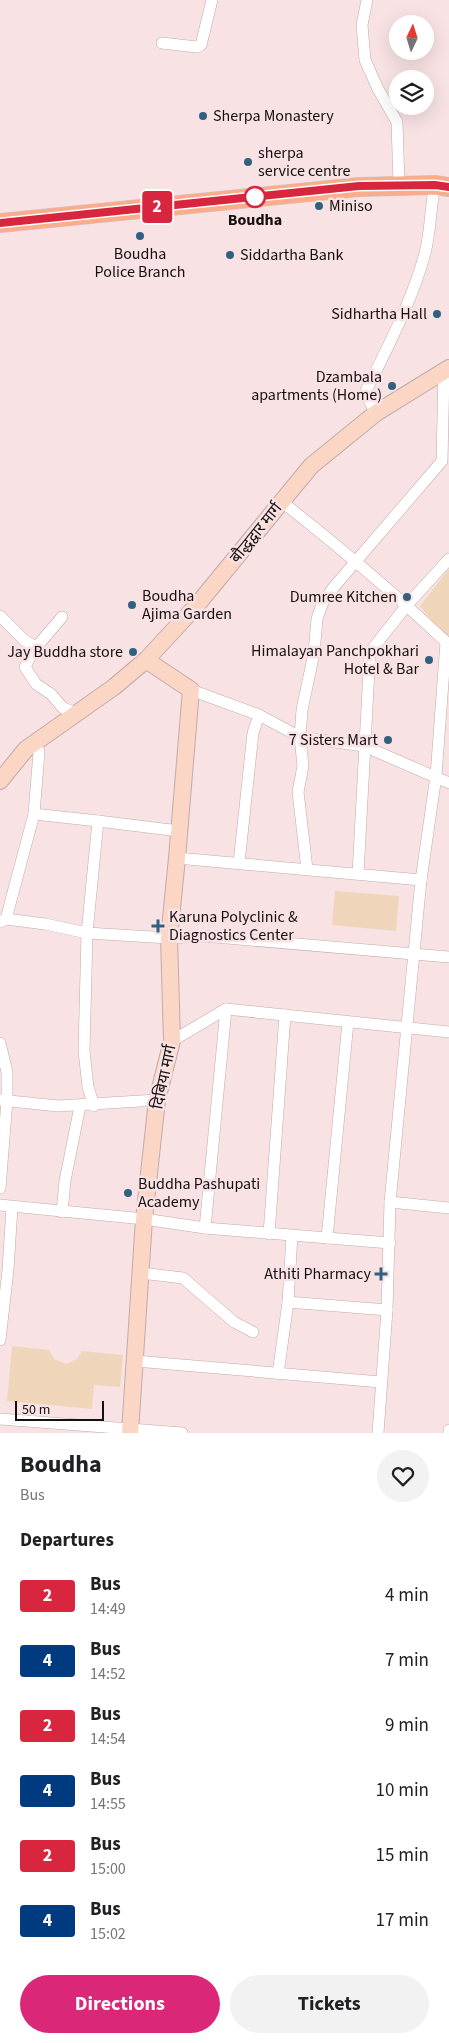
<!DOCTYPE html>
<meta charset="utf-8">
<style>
:root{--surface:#fff;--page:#f2f2f2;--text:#202124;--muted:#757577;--accent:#db2777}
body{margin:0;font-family:"Source Sans 3","Noto Sans Devanagari",sans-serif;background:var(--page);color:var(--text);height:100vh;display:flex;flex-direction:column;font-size:19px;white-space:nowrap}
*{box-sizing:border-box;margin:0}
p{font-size:16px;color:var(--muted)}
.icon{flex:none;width:28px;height:28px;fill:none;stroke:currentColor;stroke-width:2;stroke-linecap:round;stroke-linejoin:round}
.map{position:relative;height:1433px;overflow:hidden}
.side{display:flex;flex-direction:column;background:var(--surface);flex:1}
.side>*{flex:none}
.badge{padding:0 10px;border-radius:4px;font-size:18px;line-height:32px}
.needle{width:32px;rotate:4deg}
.tools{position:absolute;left:389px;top:15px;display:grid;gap:10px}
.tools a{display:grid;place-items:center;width:45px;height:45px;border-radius:50%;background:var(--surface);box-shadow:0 5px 20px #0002;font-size:25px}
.scale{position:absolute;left:15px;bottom:12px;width:89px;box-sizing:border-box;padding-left:5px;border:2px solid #160f0f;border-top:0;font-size:14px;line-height:18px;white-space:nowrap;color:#160f0f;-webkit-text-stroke:4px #f8e2e3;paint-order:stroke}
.map>.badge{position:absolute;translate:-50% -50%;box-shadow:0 0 0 2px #fff}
h2{padding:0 20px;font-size:19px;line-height:45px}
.round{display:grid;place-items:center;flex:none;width:52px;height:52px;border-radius:26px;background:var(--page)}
.headline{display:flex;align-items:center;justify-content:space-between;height:85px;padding:0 20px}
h1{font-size:24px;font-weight:700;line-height:38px}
.button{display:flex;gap:10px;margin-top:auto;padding:10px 20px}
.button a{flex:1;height:58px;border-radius:30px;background:var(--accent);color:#fff;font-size:20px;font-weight:700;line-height:58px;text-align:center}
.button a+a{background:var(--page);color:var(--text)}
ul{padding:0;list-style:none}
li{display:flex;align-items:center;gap:15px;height:65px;padding:0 20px}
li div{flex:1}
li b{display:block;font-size:19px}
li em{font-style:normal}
li .badge{min-width:55px;font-weight:700;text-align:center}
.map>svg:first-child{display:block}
.green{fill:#efd6ba}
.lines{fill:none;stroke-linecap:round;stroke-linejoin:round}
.minor-casing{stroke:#c0abac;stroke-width:12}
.secondary-casing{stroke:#c0abac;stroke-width:18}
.primary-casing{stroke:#cccaca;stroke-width:20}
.minor{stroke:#fff;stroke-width:11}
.secondary{stroke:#fcd6c5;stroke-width:16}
.primary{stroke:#faac8b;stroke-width:19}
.line-casing{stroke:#fff;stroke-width:11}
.line{stroke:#d7263d;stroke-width:8}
.poi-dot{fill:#316180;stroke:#f8e2e3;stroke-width:2}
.stop-dot{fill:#fff;stroke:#d7263d;stroke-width:2.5}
.labels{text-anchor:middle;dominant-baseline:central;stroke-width:5;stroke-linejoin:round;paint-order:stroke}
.poi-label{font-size:16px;fill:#160f0f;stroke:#f8e2e3;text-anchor:start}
.stop-label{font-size:16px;font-weight:bold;fill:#160f0f;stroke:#f8e2e3}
.street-label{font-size:16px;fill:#160f0f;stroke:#f8e2e3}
</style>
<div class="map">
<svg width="449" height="1433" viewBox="0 0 449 1433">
<rect width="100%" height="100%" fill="#f8e2e3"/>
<g class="green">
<polygon points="449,569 449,637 437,628 420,606"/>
<polygon points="335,891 399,896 396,931 332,925"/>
<polygon points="12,1346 49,1350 54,1359 66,1364 77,1359 82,1351 123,1355 120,1387 94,1385 92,1409 7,1401"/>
</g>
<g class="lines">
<defs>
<g id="minor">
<polyline points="367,0 362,25 365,60 378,89 397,122 399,185"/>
<polyline points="162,43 197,47 201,45 212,0"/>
<path d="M376 413 365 393C387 348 412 302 425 253 431 230 430 208 435 185"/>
<path d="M281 501C338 546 393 592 446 642L436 776 421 880 390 1202 387 1310 378 1433"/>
<polyline points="0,616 24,640 37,648"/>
<polyline points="62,617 33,651 25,667 36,684 51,694 63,708 76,713"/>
<polyline points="191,690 259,715 300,737 364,746 449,783"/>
<polyline points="34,814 98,821 87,933 84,1051 88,1087 94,1106"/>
<polyline points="98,821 179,831"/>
<polyline points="177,858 421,880"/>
<polyline points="239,863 253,733 259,715"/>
<polyline points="307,869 298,792 303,766 300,737 302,710 314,653 317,619 322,604 333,588 442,461 444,372"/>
<polyline points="358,874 370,652 407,605 449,559"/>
<polyline points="6,919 34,814 39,752 36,742"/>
<polyline points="0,922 6,919 45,924 87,933 169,938 203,936 449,957"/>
<polyline points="172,1041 226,1009 449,1032"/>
<polyline points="0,1043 7,1072 7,1100 0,1188"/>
<polyline points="0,1100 58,1106 157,1100"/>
<polyline points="390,1202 449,1208"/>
<polyline points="0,1205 144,1219 205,1228 390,1243"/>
<polyline points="62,1212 65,1181 80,1106"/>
<polyline points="205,1228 226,1009"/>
<polyline points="269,1234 285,1015"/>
<polyline points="327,1238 348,1022"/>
<polyline points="141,1273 183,1278 234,1322 253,1332"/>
<polyline points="288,1302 387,1310"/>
<polyline points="0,1340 8,1270 12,1207"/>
<polyline points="135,1361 381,1382"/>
<polyline points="278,1374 288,1302 292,1236"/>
<polyline points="0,1419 182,1433"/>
<polyline points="449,1433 449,1430"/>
</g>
<g id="secondary">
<polyline points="0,781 26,749 114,687 146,660 197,605 311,466 376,413 449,368"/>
<polyline points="130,1433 144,1219 157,1100 172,1041 169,938 177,858 191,690 146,660"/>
</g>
<polyline id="primary" points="0,223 359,187 435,185 449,187"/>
</defs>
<use href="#minor" class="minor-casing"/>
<use href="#secondary" class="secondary-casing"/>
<use href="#primary" class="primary-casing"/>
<use href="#minor" class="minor"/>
<use href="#secondary" class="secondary"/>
<use href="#primary" class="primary"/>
</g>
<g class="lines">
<defs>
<polyline id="line" points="0,223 359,186 435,185 449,187"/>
</defs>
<use href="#line" class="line-casing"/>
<use href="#line" class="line"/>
</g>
<g class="poi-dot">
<circle cx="203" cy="116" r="5"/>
<circle cx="248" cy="162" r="5"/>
<circle cx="319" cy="206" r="5"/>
<circle cx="140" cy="236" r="5"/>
<circle cx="230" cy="255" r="5"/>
<circle cx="437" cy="314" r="5"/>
<circle cx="392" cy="386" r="5"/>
<circle cx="407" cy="597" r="5"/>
<circle cx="132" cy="605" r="5"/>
<circle cx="133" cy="652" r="5"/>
<circle cx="429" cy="660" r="5"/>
<circle cx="388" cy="740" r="5"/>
<path d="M155.5 918.5h5v5h5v5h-5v5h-5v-5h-5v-5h5z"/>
<circle cx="128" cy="1193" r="5"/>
<path d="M378.5 1266.5h5v5h5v5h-5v5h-5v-5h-5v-5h5z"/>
</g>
<circle class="stop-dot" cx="255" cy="197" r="10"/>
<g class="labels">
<g class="poi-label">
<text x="213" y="116">Sherpa Monastery</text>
<text x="258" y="153">sherpa<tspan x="258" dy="18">service centre</tspan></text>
<text x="329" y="206">Miniso</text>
<text x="140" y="254" text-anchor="middle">Boudha<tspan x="140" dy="18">Police Branch</tspan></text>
<text x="240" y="255">Siddartha Bank</text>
<text x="427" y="314" text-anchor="end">Sidhartha Hall</text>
<text x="382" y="377" text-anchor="end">Dzambala<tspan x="382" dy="18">apartments (Home)</tspan></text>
<text x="142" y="596">Boudha<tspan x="142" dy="18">Ajima Garden</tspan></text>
<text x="397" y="597" text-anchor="end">Dumree Kitchen</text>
<text x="419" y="651" text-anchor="end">Himalayan Panchpokhari<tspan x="419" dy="18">Hotel &amp; Bar</tspan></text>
<text x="123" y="652" text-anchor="end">Jay Buddha store</text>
<text x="378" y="740" text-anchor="end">7 Sisters Mart</text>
<text x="169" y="917">Karuna Polyclinic &amp;<tspan x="169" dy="18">Diagnostics Center</tspan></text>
<text x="138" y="1184">Buddha Pashupati<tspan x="138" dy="18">Academy</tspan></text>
<text x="371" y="1274" text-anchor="end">Athiti Pharmacy</text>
</g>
<g class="stop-label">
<text x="255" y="220">Boudha</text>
</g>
<g class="street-label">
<text transform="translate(256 533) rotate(-51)">बौद्धद्वार मार्ग</text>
<text transform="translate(164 1077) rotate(-78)">दिबिया मार्ग</text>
</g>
</g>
</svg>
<div class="tools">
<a><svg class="needle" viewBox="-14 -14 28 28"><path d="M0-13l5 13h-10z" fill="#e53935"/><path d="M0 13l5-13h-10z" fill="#757577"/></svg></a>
<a><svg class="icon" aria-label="layers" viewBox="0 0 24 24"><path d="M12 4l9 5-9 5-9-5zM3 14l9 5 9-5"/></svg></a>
</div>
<div class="scale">50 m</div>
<b class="badge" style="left:157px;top:207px;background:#d7263d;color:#fff">2</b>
</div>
<section class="side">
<div class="headline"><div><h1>Boudha</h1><p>Bus</p></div><a class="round"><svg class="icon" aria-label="heart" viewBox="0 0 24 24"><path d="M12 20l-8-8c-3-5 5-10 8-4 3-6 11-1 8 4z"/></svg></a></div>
<h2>Departures</h2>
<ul>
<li><span class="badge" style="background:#d7263d;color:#fff">2</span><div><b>Bus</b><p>14:49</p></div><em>4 min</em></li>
<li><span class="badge" style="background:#003b80;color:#fff">4</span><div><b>Bus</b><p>14:52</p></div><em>7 min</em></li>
<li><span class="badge" style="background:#d7263d;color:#fff">2</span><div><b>Bus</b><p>14:54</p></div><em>9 min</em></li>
<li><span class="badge" style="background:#003b80;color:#fff">4</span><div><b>Bus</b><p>14:55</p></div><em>10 min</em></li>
<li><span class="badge" style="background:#d7263d;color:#fff">2</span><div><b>Bus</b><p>15:00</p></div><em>15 min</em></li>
<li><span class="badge" style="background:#003b80;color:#fff">4</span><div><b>Bus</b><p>15:02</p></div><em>17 min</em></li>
</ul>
<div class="button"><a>Directions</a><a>Tickets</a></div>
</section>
